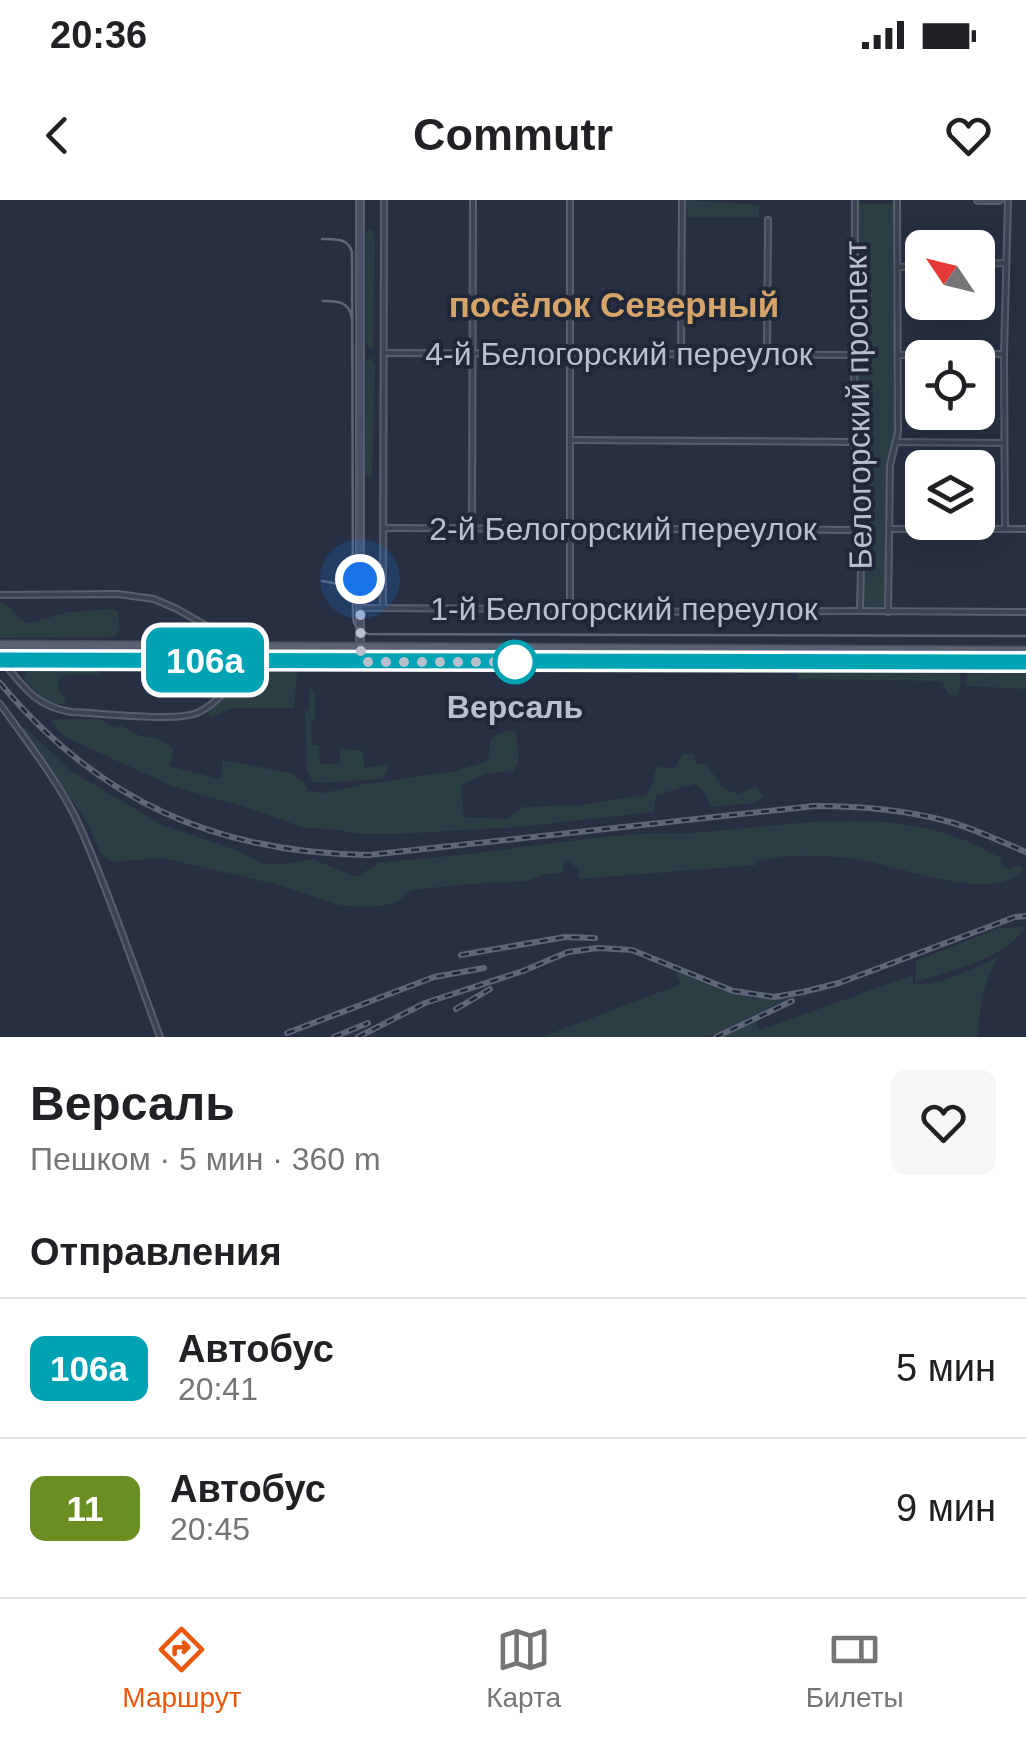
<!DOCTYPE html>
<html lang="ru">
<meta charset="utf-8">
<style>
:root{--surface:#fff;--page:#f6f6f6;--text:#202124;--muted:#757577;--line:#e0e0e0;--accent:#ea580c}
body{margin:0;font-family:Helvetica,sans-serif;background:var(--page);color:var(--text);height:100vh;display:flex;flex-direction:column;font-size:38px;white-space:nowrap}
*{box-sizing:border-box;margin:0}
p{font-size:32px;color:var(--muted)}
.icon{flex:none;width:55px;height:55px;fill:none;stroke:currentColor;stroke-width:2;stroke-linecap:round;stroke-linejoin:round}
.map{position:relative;height:837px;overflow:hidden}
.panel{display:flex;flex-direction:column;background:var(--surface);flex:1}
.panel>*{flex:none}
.badge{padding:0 20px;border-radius:15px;font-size:35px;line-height:65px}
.needle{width:65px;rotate:305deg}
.buttons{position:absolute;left:905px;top:30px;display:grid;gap:20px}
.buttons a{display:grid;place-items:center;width:90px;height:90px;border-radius:15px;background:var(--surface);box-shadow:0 5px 25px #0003;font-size:50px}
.you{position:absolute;width:50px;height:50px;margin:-25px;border:8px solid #fff;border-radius:50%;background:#1a73e8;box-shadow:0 0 0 15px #1a73e833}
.map>.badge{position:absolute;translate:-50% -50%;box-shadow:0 0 0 5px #fff}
h2{padding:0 30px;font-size:38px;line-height:90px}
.round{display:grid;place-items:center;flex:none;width:105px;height:105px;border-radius:15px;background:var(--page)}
.headline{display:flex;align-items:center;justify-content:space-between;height:170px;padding:0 30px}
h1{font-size:48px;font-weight:800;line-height:75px}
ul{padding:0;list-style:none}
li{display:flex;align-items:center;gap:30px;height:140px;padding:0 30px;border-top:2px solid var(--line)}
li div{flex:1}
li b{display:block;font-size:38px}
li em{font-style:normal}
li .badge{min-width:110px;font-weight:700;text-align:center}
.status{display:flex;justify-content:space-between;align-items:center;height:70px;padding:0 50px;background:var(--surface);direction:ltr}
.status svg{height:28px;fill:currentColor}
header{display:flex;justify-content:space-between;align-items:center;height:130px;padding:0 30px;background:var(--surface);font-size:45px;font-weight:800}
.tabs{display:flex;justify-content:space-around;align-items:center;height:140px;border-top:2px solid var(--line);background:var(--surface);font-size:28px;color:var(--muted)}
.tabs a{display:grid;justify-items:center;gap:5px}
.tabs .active{color:var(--accent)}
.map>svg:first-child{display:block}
.green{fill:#2a3e44}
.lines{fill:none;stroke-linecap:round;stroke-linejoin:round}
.minor-casing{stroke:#575e6d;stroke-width:8}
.secondary-casing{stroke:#575e6d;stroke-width:10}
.primary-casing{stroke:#454c5c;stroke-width:11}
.minor{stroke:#3c4353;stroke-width:4}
.secondary{stroke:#4a5166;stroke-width:6}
.primary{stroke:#5a6272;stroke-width:8}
.tram{stroke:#5e6679;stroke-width:2.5}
.rail-casing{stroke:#5e6679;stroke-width:6}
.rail{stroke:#202838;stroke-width:2.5;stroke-dasharray:8;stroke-linecap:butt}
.primary-bridge-casing{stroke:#454c5c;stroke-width:11;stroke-linecap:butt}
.primary-bridge{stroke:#5a6272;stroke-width:8}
.line-casing{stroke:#fff;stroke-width:22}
.line{stroke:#00a3b4;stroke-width:15}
.walk{stroke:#b9bfcc;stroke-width:10;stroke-dasharray:0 18}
.stop-dot{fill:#fff;stroke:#00a3b4;stroke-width:5}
.labels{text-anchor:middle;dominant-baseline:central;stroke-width:8;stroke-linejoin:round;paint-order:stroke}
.street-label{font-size:32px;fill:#b9bfcc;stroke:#202838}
.stop-label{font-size:32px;font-weight:bold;fill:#b9bfcc;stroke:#202838}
.neighbourhood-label{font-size:35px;font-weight:bold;fill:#d5a46b;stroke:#202838}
</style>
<div class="status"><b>20:36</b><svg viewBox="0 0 49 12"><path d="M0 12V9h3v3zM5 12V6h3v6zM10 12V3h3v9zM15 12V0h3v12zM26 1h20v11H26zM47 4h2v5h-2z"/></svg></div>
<header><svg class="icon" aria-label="back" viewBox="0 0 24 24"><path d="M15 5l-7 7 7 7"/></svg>Commutr<svg class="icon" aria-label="heart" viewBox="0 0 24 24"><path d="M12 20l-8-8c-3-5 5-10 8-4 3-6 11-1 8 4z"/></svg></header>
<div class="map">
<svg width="1026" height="837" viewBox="0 0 1026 837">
<rect width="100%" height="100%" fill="#273043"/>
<g class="green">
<polygon points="686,0 759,5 759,17 687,17"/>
<polygon points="857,4 896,4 897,235 888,272 886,403 881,410 863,407 861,403 864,282 856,241"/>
<polygon points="372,29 375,37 373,149 369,147 366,142 366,32"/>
<polygon points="372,158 375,166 372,278 368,277 365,271 366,161"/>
<path d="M0 402C13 406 16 420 28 423L69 412 112 409 118 412 120 430 114 437 0 438Z"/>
<polygon points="287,465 295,466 297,470 294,508 231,508 212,518 207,513 247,469"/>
<polygon points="100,466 101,475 66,475 58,481 58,489 66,498 64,504 47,503 23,478 27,471 37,468"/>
<path d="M826 466H955C964 475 960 487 958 497L948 494 942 481 797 479 799 469Z"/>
<polygon points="967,467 992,467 1007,470 1011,467 1026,467 1026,489 966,486"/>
<polygon points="309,487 315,494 315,520 311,523 312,545 319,546 320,564 340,563 340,548 363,551 365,568 389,564 383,579 319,583 313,582 307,571 305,511 309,510"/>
<path d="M100 519 113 528 121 526 140 536 157 538 174 549 169 566 220 579 223 560 291 573 302 581 309 591 325 593 365 584 455 571 485 562 489 556 490 540C497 534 507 529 516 532L519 561 513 571 485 574 461 585 464 617 507 619 524 607 581 605 646 595C656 584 651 574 659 566L671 569 677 565 683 553 694 554 696 564H706L724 589 738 594 756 587 764 596 754 603 710 607 705 593 695 584 656 595 654 612 518 627 396 634H363L331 629 304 628 251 609 174 587 65 537 52 524V520Z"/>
<path d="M25 528 71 571 164 626 236 650 263 664H285L312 659 357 677 378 663C413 659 449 657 484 652 534 646 585 638 636 634 653 633 671 634 689 633 797 626 903 599 1002 659L1000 663 1008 670 1015 666H1020L1023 670C996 705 895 665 857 659 837 656 807 655 787 656 776 657 767 660 756 660V665L579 679 578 669 569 661 564 664 563 673 546 674 527 681 470 684 411 690 398 702 381 706 356 707 335 704 275 684 163 658 112 662 101 654 86 620 22 529Z"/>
<path d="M1025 727C1003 761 952 770 915 782L916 761 999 728Z"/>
<path d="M1000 756C982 780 981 808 977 837H721L755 819 760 830 913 775V784C938 787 977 767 1000 756Z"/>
<path d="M680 771C718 789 747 805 791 797L708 837H542L681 784 676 772Z"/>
</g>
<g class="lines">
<defs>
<g id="minor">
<polyline points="855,0 854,242 863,286 860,409"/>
<polyline points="978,64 1006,63"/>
<polyline points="898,67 922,66"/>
<polyline points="384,153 854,155"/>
<polyline points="681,154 682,0"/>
<polyline points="767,155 768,20"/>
<polyline points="898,155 1004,154"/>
<polyline points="570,240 854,242"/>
<polyline points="897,242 1002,243"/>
<polyline points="472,327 473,0"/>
<polyline points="384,328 863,330"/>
<polyline points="890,329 1026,329"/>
<polyline points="1005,329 1004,154 1008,0"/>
<polyline points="0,395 118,394 154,399 177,409 238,444"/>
<polyline points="360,408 570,409 586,412 860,411 1026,412"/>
<polyline points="383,408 384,0"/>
<polyline points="570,409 570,0"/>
<polyline points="888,412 890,265 898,232 897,0"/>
<path d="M3 462C24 488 36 506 71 512 99 513 175 522 197 513 218 504 235 480 247 462"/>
<path d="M0 504C28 543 60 583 80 627 110 695 134 767 160 837"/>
</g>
<g id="secondary">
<polyline points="360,0 360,447"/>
<polyline points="978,0 999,0"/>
</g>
<g id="primary">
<polyline points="0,445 1026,451"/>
<polyline points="21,459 1026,462"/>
</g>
</defs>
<use href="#minor" class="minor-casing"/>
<use href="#secondary" class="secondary-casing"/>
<use href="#primary" class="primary-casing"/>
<use href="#minor" class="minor"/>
<use href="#secondary" class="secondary"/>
<use href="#primary" class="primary"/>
<g class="tram">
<path d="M322 39C335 39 348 38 352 52L353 416C353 426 358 431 368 434L1026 436"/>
<path d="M323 101C337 101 349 101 352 118"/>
<polyline points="322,381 344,385 353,398"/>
</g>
<defs>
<g id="rail">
<path d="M0 483C98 601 216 653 369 655L814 606C858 606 902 609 946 621 973 628 1000 641 1026 652"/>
<polyline points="461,755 565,737 595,738"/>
<polyline points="456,809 490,789"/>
<polyline points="287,833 434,777 484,768"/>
<polyline points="334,837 368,823"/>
<polyline points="358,837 425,803 523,771 568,752 598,748 632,750 733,791 774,797 803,792 839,783 1015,717 1026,716"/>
<polyline points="716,837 792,801"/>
</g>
</defs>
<use href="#rail" class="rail-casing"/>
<use href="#rail" class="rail"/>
<defs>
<polyline id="primary-bridge" points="0,460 21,459"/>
</defs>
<use href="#primary-bridge" class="primary-bridge-casing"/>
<use href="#primary-bridge" class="primary-bridge"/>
</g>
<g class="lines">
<defs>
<polyline id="line" points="0,460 1026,462"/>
</defs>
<use href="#line" class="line-casing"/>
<use href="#line" class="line"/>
<polyline class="walk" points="360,379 361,462 524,462 515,462"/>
</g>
<circle class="stop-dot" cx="515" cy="462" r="20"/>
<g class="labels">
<g class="street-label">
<text x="619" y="154">4-й Белогорский переулок</text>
<text transform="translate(858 205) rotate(-91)">Белогорский проспект</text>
<text x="623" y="329">2-й Белогорский переулок</text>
<text x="624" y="409">1-й Белогорский переулок</text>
</g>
<g class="stop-label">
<text x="515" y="507">Версаль</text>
</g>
<g class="neighbourhood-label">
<text x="614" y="104">посёлок Северный</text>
</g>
</g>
</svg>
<div class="buttons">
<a><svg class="needle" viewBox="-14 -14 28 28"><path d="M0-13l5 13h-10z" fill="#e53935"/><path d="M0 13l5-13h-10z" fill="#757577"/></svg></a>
<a><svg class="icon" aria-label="locate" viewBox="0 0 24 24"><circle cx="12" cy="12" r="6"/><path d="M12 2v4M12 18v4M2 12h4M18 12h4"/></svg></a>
<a><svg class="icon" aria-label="layers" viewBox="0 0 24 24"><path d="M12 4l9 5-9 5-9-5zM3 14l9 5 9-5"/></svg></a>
</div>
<div class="you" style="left:360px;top:379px"></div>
<b class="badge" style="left:205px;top:460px;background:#00a3b4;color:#fff">106а</b>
</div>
<section class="panel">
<div class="headline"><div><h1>Версаль</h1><p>Пешком · 5 мин · 360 m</p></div><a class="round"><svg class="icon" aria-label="heart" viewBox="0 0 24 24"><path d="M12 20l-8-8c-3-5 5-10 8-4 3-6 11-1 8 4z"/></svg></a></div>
<h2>Отправления</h2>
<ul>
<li><span class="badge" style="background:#00a3b4;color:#fff">106а</span><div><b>Автобус</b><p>20:41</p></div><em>5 мин</em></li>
<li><span class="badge" style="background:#6b8e23;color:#fff">11</span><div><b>Автобус</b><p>20:45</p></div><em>9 мин</em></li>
</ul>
</section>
<nav class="tabs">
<a class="active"><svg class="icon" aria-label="directions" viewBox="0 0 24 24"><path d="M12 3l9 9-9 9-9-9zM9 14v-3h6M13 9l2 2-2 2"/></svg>Маршрут</a>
<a><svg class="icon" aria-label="map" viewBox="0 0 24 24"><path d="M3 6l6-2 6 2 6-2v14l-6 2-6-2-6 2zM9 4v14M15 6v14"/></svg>Карта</a>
<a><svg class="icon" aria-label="tickets" viewBox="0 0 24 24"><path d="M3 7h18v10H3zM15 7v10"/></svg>Билеты</a>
</nav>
